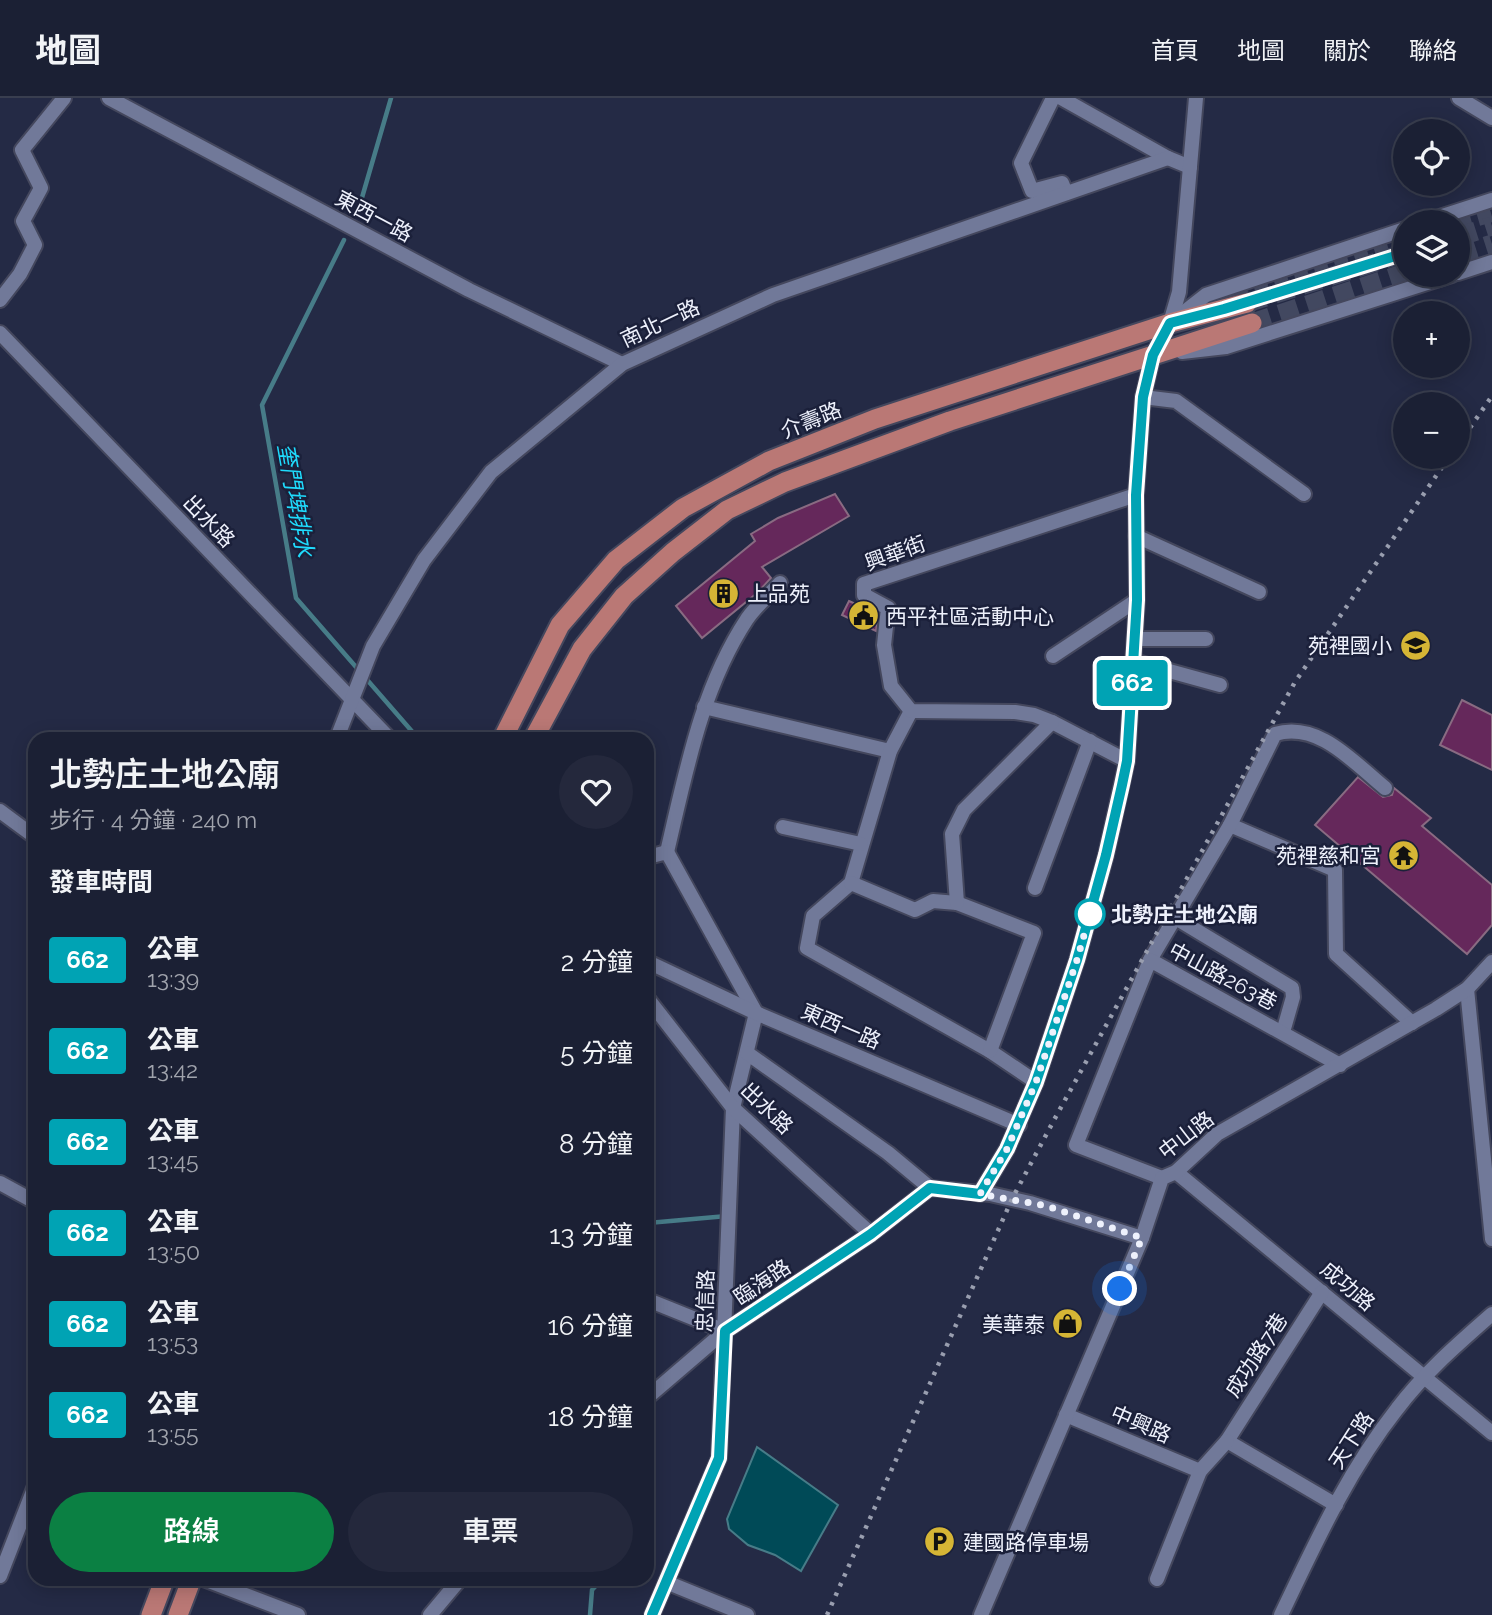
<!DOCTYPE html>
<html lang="zh-TW">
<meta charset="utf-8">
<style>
:root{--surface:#1b2034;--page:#24283c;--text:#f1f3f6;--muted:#a0a3ac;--line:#393e4f;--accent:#0b8043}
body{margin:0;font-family:Raleway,"Noto Sans TC",sans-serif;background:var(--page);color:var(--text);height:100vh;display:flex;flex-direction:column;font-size:26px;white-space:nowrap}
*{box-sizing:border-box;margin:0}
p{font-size:23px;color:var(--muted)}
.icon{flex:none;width:38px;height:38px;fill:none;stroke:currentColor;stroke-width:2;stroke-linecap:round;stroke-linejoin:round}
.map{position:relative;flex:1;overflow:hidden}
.side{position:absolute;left:28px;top:634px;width:626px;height:854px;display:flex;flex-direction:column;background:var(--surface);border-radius:21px;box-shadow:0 4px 18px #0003,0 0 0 2px var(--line)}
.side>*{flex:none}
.badge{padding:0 14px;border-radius:5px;font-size:24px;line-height:46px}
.controls{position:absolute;left:1393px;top:21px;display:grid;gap:14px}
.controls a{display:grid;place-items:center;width:77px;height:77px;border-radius:50%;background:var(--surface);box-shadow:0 4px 18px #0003,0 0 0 2px var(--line);font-size:35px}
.you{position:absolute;width:35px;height:35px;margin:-18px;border:5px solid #fff;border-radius:50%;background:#1a73e8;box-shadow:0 0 0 10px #1a73e833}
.map>.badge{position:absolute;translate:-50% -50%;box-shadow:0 0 0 4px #fff}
h2{padding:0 21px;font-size:26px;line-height:63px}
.round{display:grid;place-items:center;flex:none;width:74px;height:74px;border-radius:37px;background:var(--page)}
.head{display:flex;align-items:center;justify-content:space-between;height:119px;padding:0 21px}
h1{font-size:33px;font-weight:600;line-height:52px}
.primary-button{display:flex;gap:14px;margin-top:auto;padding:14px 21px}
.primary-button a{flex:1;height:80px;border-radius:42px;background:var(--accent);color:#fff;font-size:28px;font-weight:600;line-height:80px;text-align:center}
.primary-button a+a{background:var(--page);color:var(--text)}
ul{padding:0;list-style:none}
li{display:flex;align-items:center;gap:21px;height:91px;padding:0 21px}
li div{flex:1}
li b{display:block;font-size:26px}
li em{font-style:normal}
li .badge{min-width:77px;font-weight:700;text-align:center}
header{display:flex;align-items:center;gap:42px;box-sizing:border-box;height:98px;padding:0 35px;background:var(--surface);border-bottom:2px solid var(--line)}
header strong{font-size:33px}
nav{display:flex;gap:38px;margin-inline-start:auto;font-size:24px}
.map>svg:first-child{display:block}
.water{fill:#004a57;stroke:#477c88;stroke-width:2}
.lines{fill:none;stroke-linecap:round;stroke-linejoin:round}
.stream{stroke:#477c88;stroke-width:4.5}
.building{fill:#65285b;stroke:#896b82;stroke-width:2}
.minor-tunnel{stroke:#424860;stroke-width:14;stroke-dasharray:14 7;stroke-linecap:butt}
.major-tunnel{stroke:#424860;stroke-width:19;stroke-dasharray:19 10;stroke-linecap:butt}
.minor-casing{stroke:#44475d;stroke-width:18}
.major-casing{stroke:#44475d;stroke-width:23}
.minor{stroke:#717999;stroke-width:14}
.major{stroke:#ba7875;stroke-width:19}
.rail{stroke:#999eaf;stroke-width:4.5;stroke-dasharray:3.5 7;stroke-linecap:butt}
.line-casing{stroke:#fff;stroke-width:16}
.line{stroke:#00a3b4;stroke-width:10}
.walk{stroke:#eef1fc;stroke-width:7;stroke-dasharray:0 12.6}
.stop-dot{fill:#fff;stroke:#00a3b4;stroke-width:3.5}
.labels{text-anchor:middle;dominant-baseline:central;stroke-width:5;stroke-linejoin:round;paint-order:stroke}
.street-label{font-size:21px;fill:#eef1fc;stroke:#1b203a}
.poi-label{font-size:21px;fill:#eef1fc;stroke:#1b203a;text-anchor:start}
.stop-label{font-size:21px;font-weight:bold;fill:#eef1fc;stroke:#1b203a;text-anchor:start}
.water-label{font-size:23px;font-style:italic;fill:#1fdbfd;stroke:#1b203a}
</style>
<header>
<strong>地圖</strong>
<nav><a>首頁</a><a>地圖</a><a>關於</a><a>聯絡</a></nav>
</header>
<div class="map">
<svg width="1492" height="1517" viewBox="0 0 1492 1517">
<rect width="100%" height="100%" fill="#242a45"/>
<polygon class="water" points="757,1349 838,1407 801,1473 775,1457 748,1447 729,1431 727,1421"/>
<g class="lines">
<g class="stream">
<polyline points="361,103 391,0"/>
<polyline points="344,142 262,307 296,500 416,638 422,640"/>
<polyline points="648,1125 727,1118"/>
<polyline points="590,1517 592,1492 603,1480"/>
</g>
</g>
<g class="building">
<polygon points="835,396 849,418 762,469 771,480 757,495 702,540 676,508 755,443 751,436 778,420"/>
<polygon points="849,503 878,516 876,533 842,517"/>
<polygon points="1462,602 1492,617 1492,672 1440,647"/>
<polygon points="1358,679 1383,699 1392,697 1394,690 1431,720 1422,728 1492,787 1492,827 1467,856 1315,727"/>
</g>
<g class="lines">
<g class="minor-tunnel">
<polyline points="1458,127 1492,117"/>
<polyline points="1234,196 1405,143"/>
</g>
<g class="major-tunnel">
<polyline points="1458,139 1492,128"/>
<polyline points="1458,157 1492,146"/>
<polyline points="1247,205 1405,155"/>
<polyline points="1252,225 1405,175"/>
</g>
<defs>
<g id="minor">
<polyline points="109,0 469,192 622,266"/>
<polyline points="1053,0 1021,65 1032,93 1062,85 1066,95"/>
<polyline points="1061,0 1168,60 1190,69"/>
<polyline points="1459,0 1492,20"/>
<polyline points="1424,124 1492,102"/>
<polyline points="1458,175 1492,164"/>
<polyline points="0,202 20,176 35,147 23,123 41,90 22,52 64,0"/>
<polyline points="1174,222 1206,197 1405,131"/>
<polyline points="0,235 389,640"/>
<polyline points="1182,254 1226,249 1452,177"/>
<polyline points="1143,299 1176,303 1304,396"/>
<polyline points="1136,438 1259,494"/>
<polyline points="1135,541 1206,541"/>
<polyline points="1053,558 1137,502"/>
<polyline points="1133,563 1220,587"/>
<polyline points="704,609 890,653"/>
<polyline points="911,613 890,653 851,785 813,818 807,850 990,953 1036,984"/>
<polyline points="337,640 373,548 424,462 491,374 622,266 773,197 1168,60"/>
<polyline points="1127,663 1052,624 1034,617 1015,614 911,613 891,588 884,547 888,510 864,497 864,486 1136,397"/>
<polyline points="0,713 35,739"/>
<polyline points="1230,727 1335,772 1336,856 1412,925"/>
<polyline points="783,729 861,746"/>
<path d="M667 754C686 674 701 591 747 521 756 508 769 497 780 485"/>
<polyline points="648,759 667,754 756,915 733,1010 719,1360 652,1517"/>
<polyline points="851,785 915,812 933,803 957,805 1034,835 990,953"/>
<polyline points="1035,790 1090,643"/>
<polyline points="957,805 952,736 964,712 1052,624"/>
<polyline points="1174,819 1292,890 1293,899 1283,934"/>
<path d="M1150 862 1230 727 1275 636C1319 623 1354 665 1385 690"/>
<polyline points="648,864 756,915 1019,1027"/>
<polyline points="1467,891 1492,1141"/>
<polyline points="648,901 733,1010 871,1136"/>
<polyline points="747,955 888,1055 930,1090"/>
<polyline points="1176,1074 1492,1335"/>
<polyline points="1162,1080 1076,1047 1150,862 1340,967"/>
<polyline points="0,1085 35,1104"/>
<polyline points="980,1096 1007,1051 1036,984 1077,862 1106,757 1127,663 1137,502 1136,397 1143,299 1153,257 1170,225 1179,194 1196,0"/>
<polyline points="1322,1194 1227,1343 1336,1407"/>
<polyline points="648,1202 725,1233"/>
<polyline points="648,1299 725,1233 871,1136 930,1090 990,1096 1030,1105 1142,1140"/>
<polyline points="1066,1317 1200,1373"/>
<polyline points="0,1478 35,1388"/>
<polyline points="201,1480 298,1517"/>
<polyline points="1157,1481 1200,1373 1227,1343"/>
<polyline points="666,1484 747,1517"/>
<polyline points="430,1517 461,1480"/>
<polyline points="981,1517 1142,1140 1162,1080 1176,1074 1217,1036 1436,911 1467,891 1492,864"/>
<path d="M1281 1517C1315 1446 1348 1373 1397 1311 1424 1275 1459 1245 1492 1216"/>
</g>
<g id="major">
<polyline points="503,640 560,527 616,462 683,410 769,363 875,321 1170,225 1247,205"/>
<polyline points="534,640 582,551 624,498 673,454 727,412 785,384 950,323 1252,225"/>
<polyline points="151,1517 165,1480"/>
<polyline points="178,1517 192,1480"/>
</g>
</defs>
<use href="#minor" class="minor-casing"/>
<use href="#major" class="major-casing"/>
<use href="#minor" class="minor"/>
<use href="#major" class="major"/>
<g class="rail">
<polyline points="1458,347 1492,298"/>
<polyline points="827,1517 1012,1101 1054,1022 1295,584 1449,359"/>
</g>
</g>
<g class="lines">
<defs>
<polyline id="line" points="652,1517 719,1360 725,1233 871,1136 930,1090 980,1096 1007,1051 1036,984 1077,862 1106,757 1122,687 1127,663 1137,502 1136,397 1143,299 1153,257 1170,225 1224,211 1405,155"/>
</defs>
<use href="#line" class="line-casing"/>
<use href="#line" class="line"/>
<polyline class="walk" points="1090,816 1092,809 1077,862 1036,984 1007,1051 980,1096 1047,1108 1142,1140 1120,1191"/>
</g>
<defs>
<symbol id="building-disc" viewBox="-11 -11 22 22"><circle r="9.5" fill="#d5b535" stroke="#1b203a"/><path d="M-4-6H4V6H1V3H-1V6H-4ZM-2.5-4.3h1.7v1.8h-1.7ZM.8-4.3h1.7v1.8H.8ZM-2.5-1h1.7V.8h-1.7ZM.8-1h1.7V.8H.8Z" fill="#111"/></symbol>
<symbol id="civic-disc" viewBox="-11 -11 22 22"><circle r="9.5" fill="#d5b535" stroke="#1b203a"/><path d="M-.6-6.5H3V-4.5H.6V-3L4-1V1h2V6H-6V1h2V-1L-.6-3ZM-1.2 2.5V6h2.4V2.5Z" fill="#111"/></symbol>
<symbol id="school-disc" viewBox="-11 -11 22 22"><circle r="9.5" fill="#d5b535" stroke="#1b203a"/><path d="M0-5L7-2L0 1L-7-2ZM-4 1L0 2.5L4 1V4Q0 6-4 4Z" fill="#111"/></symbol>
<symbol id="temple-disc" viewBox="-11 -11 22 22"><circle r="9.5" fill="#d5b535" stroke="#1b203a"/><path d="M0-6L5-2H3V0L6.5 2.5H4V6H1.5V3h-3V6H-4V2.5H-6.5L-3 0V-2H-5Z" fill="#111"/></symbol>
<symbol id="shop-disc" viewBox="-11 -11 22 22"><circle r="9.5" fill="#d5b535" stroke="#1b203a"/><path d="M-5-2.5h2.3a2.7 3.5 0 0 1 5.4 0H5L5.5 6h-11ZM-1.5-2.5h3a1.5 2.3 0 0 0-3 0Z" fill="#111"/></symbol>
<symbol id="parking-disc" viewBox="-11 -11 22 22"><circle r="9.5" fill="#d5b535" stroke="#1b203a"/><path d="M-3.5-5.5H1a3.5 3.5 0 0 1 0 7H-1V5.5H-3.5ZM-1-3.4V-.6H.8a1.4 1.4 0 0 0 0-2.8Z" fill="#111"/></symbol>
</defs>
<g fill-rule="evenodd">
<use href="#building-disc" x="706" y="478" width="35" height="35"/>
<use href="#civic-disc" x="846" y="500" width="35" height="35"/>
<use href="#school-disc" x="1398" y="530" width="35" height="35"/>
<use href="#temple-disc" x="1386" y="740" width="35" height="35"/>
<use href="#shop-disc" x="1050" y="1208" width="35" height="35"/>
<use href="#parking-disc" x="922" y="1426" width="35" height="35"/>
</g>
<circle class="stop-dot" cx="1090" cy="816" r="14"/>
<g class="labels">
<g class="street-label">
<text transform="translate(374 118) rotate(28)">東西一路</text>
<text transform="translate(660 225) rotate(-25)">南北一路</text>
<text transform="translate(811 322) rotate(-22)">介壽路</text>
<text transform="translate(209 423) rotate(46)">出水路</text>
<text transform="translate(895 455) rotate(-20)">興華街</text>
<text transform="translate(1223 878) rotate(28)">中山路263巷</text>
<text transform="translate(841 928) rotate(23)">東西一路</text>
<text transform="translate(767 1010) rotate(44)">出水路</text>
<text transform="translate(1186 1037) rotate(-38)">中山路</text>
<text transform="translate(762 1184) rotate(-34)">臨海路</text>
<text transform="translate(1348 1188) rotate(40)">成功路</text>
<text transform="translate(705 1203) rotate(-88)">忠信路</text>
<text transform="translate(1256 1257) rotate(-57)">成功路7巷</text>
<text transform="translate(1141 1326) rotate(23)">中興路</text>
<text transform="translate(1351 1342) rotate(-57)">天下路</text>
</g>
<g class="poi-label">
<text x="747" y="495">上品苑</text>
<text x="886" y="518">西平社區活動中心</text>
<text x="1392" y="547" text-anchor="end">苑裡國小</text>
<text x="1381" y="757" text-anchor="end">苑裡慈和宮</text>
<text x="1045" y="1226" text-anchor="end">美華泰</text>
<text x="963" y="1444">建國路停車場</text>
</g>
<g class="stop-label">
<text x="1111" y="816">北勢庄土地公廟</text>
</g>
<g class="water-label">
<text transform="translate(296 402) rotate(80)">奎門埤排水</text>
</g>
</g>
</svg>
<div class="controls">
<a><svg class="icon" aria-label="locate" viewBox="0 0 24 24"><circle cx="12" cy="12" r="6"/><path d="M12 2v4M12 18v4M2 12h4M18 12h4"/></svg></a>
<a><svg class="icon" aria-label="layers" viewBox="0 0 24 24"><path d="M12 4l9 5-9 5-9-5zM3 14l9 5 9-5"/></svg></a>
<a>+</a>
<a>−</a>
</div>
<div class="you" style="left:1120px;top:1191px"></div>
<b class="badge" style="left:1132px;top:585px;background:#00a3b4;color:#fff">662</b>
<section class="side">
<div class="head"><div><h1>北勢庄土地公廟</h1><p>步行 · 4 分鐘 · 240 m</p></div><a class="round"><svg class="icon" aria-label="heart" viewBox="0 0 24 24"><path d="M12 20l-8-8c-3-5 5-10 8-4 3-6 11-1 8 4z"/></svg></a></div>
<h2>發車時間</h2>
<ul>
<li><span class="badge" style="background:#00a3b4;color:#fff">662</span><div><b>公車</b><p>13:39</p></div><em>2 分鐘</em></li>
<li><span class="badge" style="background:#00a3b4;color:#fff">662</span><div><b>公車</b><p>13:42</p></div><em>5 分鐘</em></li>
<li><span class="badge" style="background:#00a3b4;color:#fff">662</span><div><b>公車</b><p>13:45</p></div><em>8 分鐘</em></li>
<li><span class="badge" style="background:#00a3b4;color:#fff">662</span><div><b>公車</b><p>13:50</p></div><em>13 分鐘</em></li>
<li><span class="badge" style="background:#00a3b4;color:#fff">662</span><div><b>公車</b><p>13:53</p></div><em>16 分鐘</em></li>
<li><span class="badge" style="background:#00a3b4;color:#fff">662</span><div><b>公車</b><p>13:55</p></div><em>18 分鐘</em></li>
</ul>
<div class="primary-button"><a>路線</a><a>車票</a></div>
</section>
</div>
